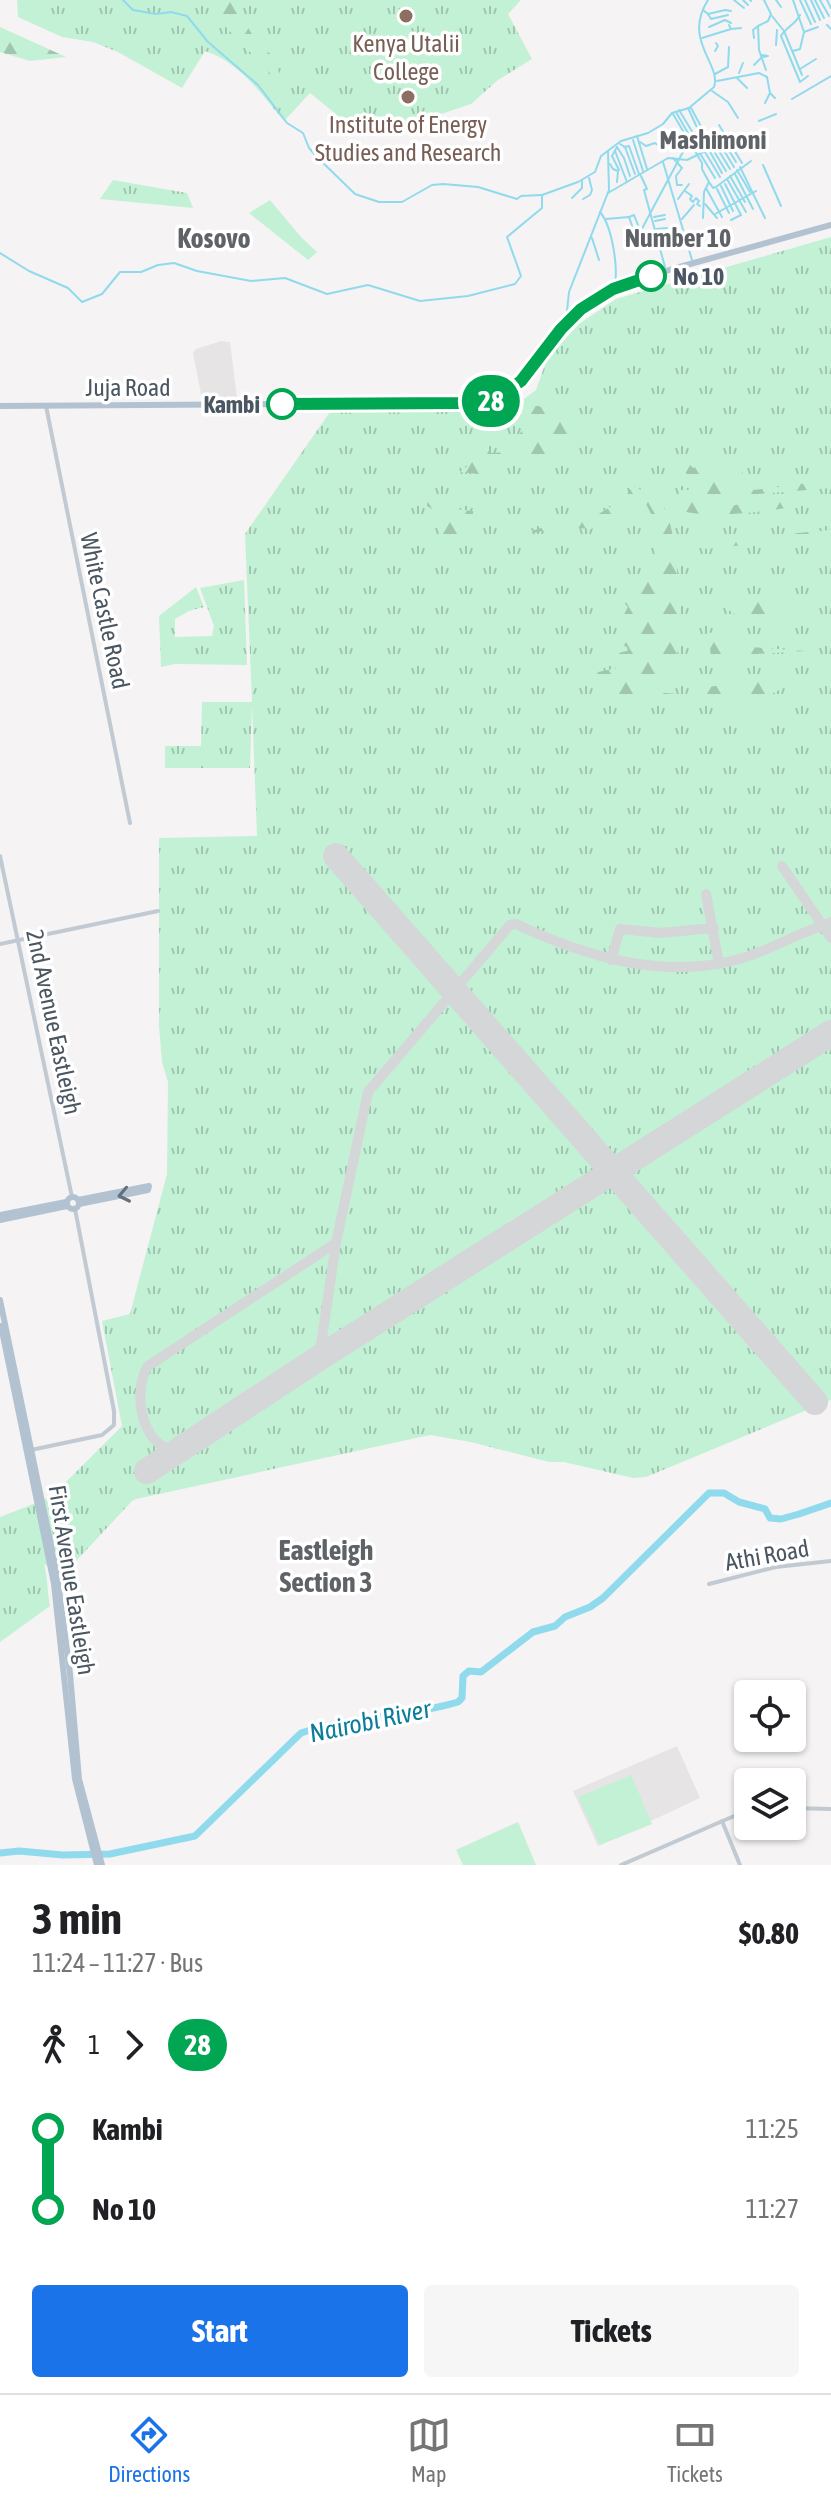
<!DOCTYPE html>
<meta charset="utf-8">
<style>
:root{--surface:#fff;--page:#f6f6f6;--text:#202124;--muted:#757577;--line:#e0e0e0;--accent:#1a73e8}
body{margin:0;font-family:"Asap Condensed",sans-serif;background:var(--page);color:var(--text);height:100vh;display:flex;flex-direction:column;font-size:30px;white-space:nowrap}
*{box-sizing:border-box;margin:0}
p{font-size:26px;color:var(--muted)}
.icon{flex:none;width:44px;height:44px;fill:none;stroke:currentColor;stroke-width:2;stroke-linecap:round;stroke-linejoin:round}
.map{position:relative;height:1865px;overflow:hidden}
.side{display:flex;flex-direction:column;background:var(--surface);flex:1}
.side>*{flex:none}
.badge{padding:0 16px;border-radius:26px;font-size:28px;line-height:52px}
.buttons{position:absolute;left:734px;top:1680px;display:grid;gap:16px}
.buttons a{display:grid;place-items:center;width:72px;height:72px;border-radius:8px;background:var(--surface);box-shadow:0 2px 6px #0004;font-size:40px}
.map>.badge{position:absolute;translate:-50% -50%;box-shadow:0 0 0 4px #fff}
.legs{display:flex;align-items:center;gap:12px;height:88px;padding:0 32px;font-size:26px}
.legs p{margin-inline-start:auto}
.overview{display:flex;align-items:center;justify-content:space-between;height:136px;padding:0 32px}
h1{font-size:44px;font-weight:700;line-height:60px}
.button{display:flex;gap:16px;margin-top:auto;padding:16px 32px}
.button a{flex:1;height:92px;border-radius:8px;background:var(--accent);color:#fff;font-size:32px;font-weight:700;line-height:92px;text-align:center}
.button a+a{background:var(--page);color:var(--text)}
ul{padding:0 32px;list-style:none}
li{display:flex;align-items:center;gap:28px;height:80px;font-size:30px}
li i{display:grid;place-items:center;width:12px;height:100%;margin:0 10px;background:currentColor}
li i::after{content:'';width:20px;height:20px;margin:-10px;border:6px solid;border-radius:50%;background:var(--surface)}
li p{margin-inline-start:auto}
li:first-child i{background:linear-gradient(#0000 50%,currentColor 0)}
li:last-child i{background:linear-gradient(currentColor 50%,#0000 0)}
.tab-bar{display:flex;justify-content:space-around;align-items:center;height:112px;border-top:2px solid var(--line);background:var(--surface);font-size:22px;color:var(--muted)}
.tab-bar a{display:grid;justify-items:center;gap:4px}
.tab-bar .selected{color:var(--accent)}
.map>svg:first-child{display:block}
.education{fill:#e6e4e5}
.grass{fill:url(#grass-tufts)}
.forest{fill:url(#forest-firs)}
.pitch{fill:#c3f1d5}
.lines{fill:none;stroke-linecap:round;stroke-linejoin:round}
.stream{stroke:#90daee;stroke-width:2}
.river{stroke:#90daee;stroke-width:7}
.taxiway{stroke:#d5d6d8;stroke-width:10}
.runway{stroke:#d5d6d8;stroke-width:26}
.minor{stroke:#c1cad2;stroke-width:4}
.major{stroke:#b3c2d1;stroke-width:6}
.oneway{stroke:#64717d}
.line-1-casing{stroke:#fff;stroke-width:18}
.line-1{stroke:#00a651;stroke-width:12}
.education-dot{fill:#8d6e63;stroke:#fff;stroke-width:3}
.stop-1-dot{fill:#fff;stroke:#00a651;stroke-width:4}
.labels{text-anchor:middle;dominant-baseline:central;stroke-width:7;stroke-linejoin:round;paint-order:stroke}
.education-label{font-size:24px;fill:#785e54;stroke:#fff}
.stop-label{font-size:24px;font-weight:bold;fill:#4a5661;stroke:#fff;text-anchor:start}
.street-label{font-size:24px;fill:#4a5661;stroke:#fff}
.neighbourhood-label{font-size:26px;font-weight:bold;fill:#5f6368;stroke:#fff}
.water-label{font-size:26px;font-style:italic;fill:#0c7c9b;stroke:#fff}
.quarter-label{font-size:28px;font-weight:bold;fill:#5f6368;stroke:#fff}
</style>
<div class="map">
<svg width="831" height="1865" viewBox="0 0 831 1865">
<defs>
<pattern id="grass-tufts" width="24" height="20" patternUnits="userSpaceOnUse" patternTransform="scale(2)"><rect width="24" height="20" fill="#c3f1d5"/><path d="M3 7l-1-3M5 7V3M7 7l1-3M15 17l-1-3M17 17v-4M19 17l1-3" fill="none" stroke="#a0c6b0"/></pattern>
<pattern id="forest-firs" width="22" height="20" patternUnits="userSpaceOnUse" patternTransform="scale(2)"><rect width="22" height="20" fill="#c3f1d5"/><path d="M5 1l3.5 6h-7zM16 11l3.5 6h-7z" fill="#a0c6b0"/></pattern>
</defs>
<rect width="100%" height="100%" fill="#f5f3f3"/>
<g class="education">
<polygon points="221,341 230,342 237,398 202,399 193,353 196,349"/>
<polygon points="677,1746 700,1798 598,1846 573,1791"/>
</g>
<g class="grass">
<path d="M17 0H521L508 14 532 59 498 80 471 104 414 123 358 132 310 93 284 121C261 94 241 63 205 51L182 88 118 52 93 42 62 37 18 17Z"/>
<polygon points="113,180 187,193 193,208 100,199"/>
<path d="M831 237V1400L646 1477 633 1478 564 1462H549L471 1442 430 1435 136 1499 132 1501 63 1575 44 1564C48 1579 47 1591 50 1606L0 1642V1517L51 1497 122 1426 102 1321 130 1314 167 1174 168 1082 162 1062 159 1026V838L257 836 252 704 250 768H165V746H201L202 702H252L245 534 332 409 512 408 536 390 547 359 579 324 616 299Z"/>
<polygon points="244,580 247,665 175,664 161,667 159,616 196,587 204,607 189,611 175,619 175,637 212,636 214,626 200,588"/>
</g>
<g class="forest">
<polygon points="208,0 232,0 253,36 271,55 288,92 222,23"/>
<polygon points="0,27 66,57 30,61 0,52"/>
<path d="M531 405 554 409C562 424 573 430 583 442L561 452 560 444 541 431 549 461 502 463 495 476 460 472 476 459 483 443 491 453 511 452 510 438 520 434 523 426 508 413 522 411Z"/>
<path d="M741 435 748 475 754 490 831 480V488L709 498V504L727 506 831 494V501C788 507 715 523 675 509L681 490 704 489 700 479 688 476 677 462 685 459 693 468 709 463 720 475 736 484 742 480Z"/>
<path d="M632 485C644 492 660 498 666 512 680 542 682 640 675 673L638 678 653 692 677 694 657 701 637 695 617 704 607 695 594 691 593 673 618 668 614 654 631 650 617 641 622 618 628 607 618 597 619 577H651C656 560 652 544 658 527L646 504 634 503 591 529 565 527 511 537 558 523 587 521 625 498Z"/>
<polygon points="428,494 442,500 445,508 473,511 472,540 440,542 440,514 427,506"/>
<polygon points="831,530 831,537 704,549 698,542"/>
<polygon points="759,598 792,603 789,618 769,617 750,624 730,611 718,599"/>
<polygon points="708,632 751,647 805,651 740,655 707,670 711,656"/>
<polygon points="810,675 771,694 759,722 745,723 741,698 726,700 727,715 714,716 711,698 698,688"/>
</g>
<g class="pitch">
<polygon points="270,200 301,237 317,252 308,260 249,213"/>
<polygon points="631,1775 652,1824 600,1845 578,1797"/>
<polygon points="518,1822 536,1865 463,1865 456,1850"/>
</g>
<g class="lines">
<g class="stream">
<polyline points="123,0 133,10 156,14 171,12 187,16 208,42 258,85 287,123 303,133 309,148 317,157 355,194 379,202 402,202 432,185 443,184 478,187 517,199 521,196 541,195"/>
<polyline points="734,0 744,8"/>
<polyline points="743,0 748,5"/>
<polyline points="750,0 751,1"/>
<polyline points="764,0 771,14 768,21 758,26 759,50 766,70"/>
<polyline points="776,0 781,7"/>
<polyline points="800,0 811,24"/>
<polyline points="805,0 815,22"/>
<polyline points="811,0 820,20"/>
<polyline points="815,0 824,18"/>
<polyline points="820,0 829,16"/>
<polyline points="827,0 831,8"/>
<polyline points="703,10 708,14 725,10 731,11"/>
<polyline points="708,14 711,19 728,15"/>
<path d="M800 15C795 25 786 27 781 36L800 82 808 76"/>
<polyline points="772,16 784,31 802,75"/>
<polyline points="827,25 831,29"/>
<polyline points="709,27 725,20 731,23"/>
<polyline points="731,29 741,28"/>
<polyline points="804,32 818,27"/>
<polyline points="702,38 731,29 729,25"/>
<polyline points="754,38 753,30 758,26"/>
<polyline points="776,45 777,30"/>
<polyline points="715,51 718,46 716,43"/>
<polyline points="793,51 800,49 804,32 793,0"/>
<polyline points="762,55 768,56 763,57"/>
<polyline points="754,65 761,58"/>
<polyline points="800,69 816,59"/>
<polyline points="739,73 743,63"/>
<polyline points="715,74 728,67 729,47"/>
<polyline points="737,78 747,88"/>
<polyline points="717,81 759,73 767,77 770,93 775,98"/>
<polyline points="712,91 728,102 738,118"/>
<polyline points="792,99 831,76"/>
<polyline points="765,103 770,93"/>
<polyline points="688,108 706,147"/>
<polyline points="691,108 711,145"/>
<polyline points="676,112 697,149"/>
<polyline points="673,114 702,163 702,169 709,182 704,192 703,218"/>
<polyline points="759,121 776,114"/>
<polyline points="719,125 727,138"/>
<polyline points="712,130 719,142"/>
<polyline points="637,136 647,169"/>
<polyline points="633,140 643,171"/>
<polyline points="728,140 742,163"/>
<polyline points="640,142 646,146 655,143 659,146"/>
<polyline points="724,142 736,162"/>
<polyline points="620,144 625,147 635,174"/>
<polyline points="720,144 734,167"/>
<polyline points="716,146 730,169"/>
<polyline points="617,147 624,158 630,176"/>
<polyline points="617,147 612,156 619,170"/>
<polyline points="624,147 629,146 639,174"/>
<polyline points="712,148 726,171"/>
<polyline points="709,150 722,173"/>
<polyline points="615,151 627,182"/>
<polyline points="705,152 720,177"/>
<polyline points="701,155 715,178"/>
<polyline points="673,158 682,168 676,176 677,185 682,185"/>
<polyline points="663,162 692,260"/>
<polyline points="610,164 613,169 618,171 617,182"/>
<polyline points="763,165 781,206"/>
<polyline points="740,167 765,218"/>
<polyline points="737,170 750,192"/>
<polyline points="735,174 753,209"/>
<polyline points="641,176 647,189 644,190 665,267"/>
<polyline points="730,176 745,202"/>
<polyline points="727,179 746,212"/>
<polyline points="709,182 713,188 716,187 751,161"/>
<polyline points="725,184 741,215"/>
<polyline points="721,186 733,211"/>
<polyline points="706,188 722,217"/>
<polyline points="717,189 729,213"/>
<polyline points="685,191 692,196 690,199 693,202 696,198 699,201 697,204 700,206"/>
<polyline points="608,193 668,158 687,160 732,138"/>
<polyline points="572,198 582,188 582,181"/>
<polyline points="583,199 590,195 592,190 589,178"/>
<polyline points="678,199 689,184"/>
<polyline points="705,204 717,218"/>
<path d="M600 212C612 226 618 266 615 284"/>
<polyline points="715,214 756,191"/>
<polyline points="629,217 634,215 640,230"/>
<polyline points="654,217 665,215"/>
<polyline points="606,219 629,217 640,249"/>
<polyline points="682,219 694,205"/>
<polyline points="731,220 741,215"/>
<polyline points="655,221 665,219"/>
<polyline points="656,229 667,228"/>
<polyline points="592,238 599,260"/>
<polyline points="637,238 693,133 679,110"/>
<path d="M0 253 29 271 68 288 82 302 102 294 120 272H141L158 265 174 263 197 271 251 281 285 278 327 294 368 285 420 301 468 296 515 284 521 276 507 237 542 208V195L578 182 595 172 601 156 621 141 648 133 663 124 672 113 689 108 714 87C722 64 682 41 708 0"/>
<polyline points="566,320 569,292 609,190 608,151"/>
</g>
<path class="river" d="M0 1853 19 1851 63 1855 110 1854 195 1836 301 1733C355 1714 405 1718 458 1702L462 1698 463 1676 469 1671 481 1672 533 1632 555 1626 565 1617 590 1607 603 1598 709 1493H724L739 1502 765 1509 770 1518 781 1519 799 1514 831 1503"/>
<g class="taxiway">
<polyline points="706,894 719,964"/>
<polyline points="831,922 823,926 831,938"/>
<polyline points="611,960 620,929 660,933 714,928"/>
<path d="M319 1358 336 1243 368 1092 510 925 516 924C586 957 665 981 743 958 770 950 795 934 823 926L782 866"/>
<path d="M186 1447C144 1461 130 1393 148 1366L336 1243"/>
</g>
<g class="runway">
<polyline points="336,856 815,1402"/>
<polyline points="147,1471 319,1358 831,1033"/>
</g>
<g class="minor">
<polyline points="46,406 130,823"/>
<polyline points="0,856 72,1197"/>
<polyline points="0,944 158,911"/>
<polyline points="31,1450 102,1435 114,1425 114,1411 75,1209"/>
<polyline points="709,1584 776,1567 831,1561"/>
<polyline points="792,1808 831,1809"/>
<polyline points="722,1821 740,1865"/>
<polyline points="621,1865 748,1810"/>
</g>
<g class="major">
<polyline points="0,406 460,403 499,399 517,390 527,381 565,324 581,309 613,289 672,269 831,225"/>
<circle cx="73" cy="1203" r="6"/>
<polyline points="78,1200 149,1186 148,1190 79,1204"/>
<polyline points="0,1215 66,1202"/>
<polyline points="0,1220 67,1206"/>
<polyline points="0,1300 57,1574 70,1674 79,1779 102,1865"/>
<polyline points="1,1326 54,1584 75,1779 97,1865"/>
</g>
</g>
<defs><path id="oneway-chevron" d="M-2-3.5L2.5 0L-2 3.5" fill="none" stroke-width="1.6" stroke-linecap="round" stroke-linejoin="round" transform="scale(2)"/></defs>
<use class="oneway" href="#oneway-chevron" transform="translate(124 1195) rotate(168)"/>
<g class="lines">
<defs>
<polyline id="line-1" points="282,404 460,403 495,400 521,381 561,329 581,309 613,289 651,276"/>
</defs>
<use href="#line-1" class="line-1-casing"/>
<use href="#line-1" class="line-1"/>
</g>
<g class="education-dot">
<circle cx="406" cy="16" r="8"/>
<circle cx="408" cy="97" r="8"/>
</g>
<g class="stop-1-dot">
<circle cx="651" cy="276" r="14"/>
<circle cx="282" cy="404" r="14"/>
</g>
<g class="labels">
<g class="education-label">
<text x="406" y="43">Kenya Utalii<tspan x="406" dy="28">College</tspan></text>
<text x="408" y="124">Institute of Energy<tspan x="408" dy="28">Studies and Research</tspan></text>
</g>
<g class="stop-label">
<text x="673" y="276">No 10</text>
<text x="260" y="404" text-anchor="end">Kambi</text>
</g>
<g class="street-label">
<text x="128" y="387">Juja Road</text>
<text transform="translate(105 611) rotate(78)">White Castle Road</text>
<text transform="translate(54 1022) rotate(78)">2nd Avenue Eastleigh</text>
<text transform="translate(767 1555) rotate(-10)">Athi Road</text>
<text transform="translate(72 1580) rotate(81)">First Avenue Eastleigh</text>
</g>
<g class="neighbourhood-label">
<text x="713" y="140">Mashimoni</text>
<text x="678" y="238">Number 10</text>
</g>
<g class="water-label">
<text transform="translate(370 1721) rotate(-12)">Nairobi River</text>
</g>
<g class="quarter-label">
<text x="214" y="238">Kosovo</text>
<text x="326" y="1550">Eastleigh<tspan x="326" dy="32">Section 3</tspan></text>
</g>
</g>
</svg>
<div class="buttons">
<a><svg class="icon" aria-label="locate" viewBox="0 0 24 24"><circle cx="12" cy="12" r="6"/><path d="M12 2v4M12 18v4M2 12h4M18 12h4"/></svg></a>
<a><svg class="icon" aria-label="layers" viewBox="0 0 24 24"><path d="M12 4l9 5-9 5-9-5zM3 14l9 5 9-5"/></svg></a>
</div>
<b class="badge" style="left:491px;top:401px;background:#00a651;color:#fff">28</b>
</div>
<section class="side">
<div class="overview"><div><h1>3 min</h1><p>11:24 – 11:27 · Bus</p></div><b>$0.80</b></div>
<div class="legs"><svg class="icon" aria-label="walk" viewBox="0 0 24 24"><circle cx="13" cy="4" r="2"/><path d="M13 8l-2 6 4 7M11 14l-3 7M7 12l3-4h3l4 4"/></svg>1<svg class="icon" aria-label="forward" viewBox="0 0 24 24"><path d="M9 5l7 7-7 7"/></svg><b class="badge" style="background:#00a651;color:#fff">28</b></div>
<ul>
<li><i style="color:#00a651"></i><b>Kambi</b><p>11:25</p></li>
<li><i style="color:#00a651"></i><b>No 10</b><p>11:27</p></li>
</ul>
<div class="button"><a>Start</a><a>Tickets</a></div>
</section>
<nav class="tab-bar">
<a class="selected"><svg class="icon" aria-label="directions" viewBox="0 0 24 24"><path d="M12 3l9 9-9 9-9-9zM9 14v-3h6M13 9l2 2-2 2"/></svg>Directions</a>
<a><svg class="icon" aria-label="map" viewBox="0 0 24 24"><path d="M3 6l6-2 6 2 6-2v14l-6 2-6-2-6 2zM9 4v14M15 6v14"/></svg>Map</a>
<a><svg class="icon" aria-label="tickets" viewBox="0 0 24 24"><path d="M3 7h18v10H3zM15 7v10"/></svg>Tickets</a>
</nav>
